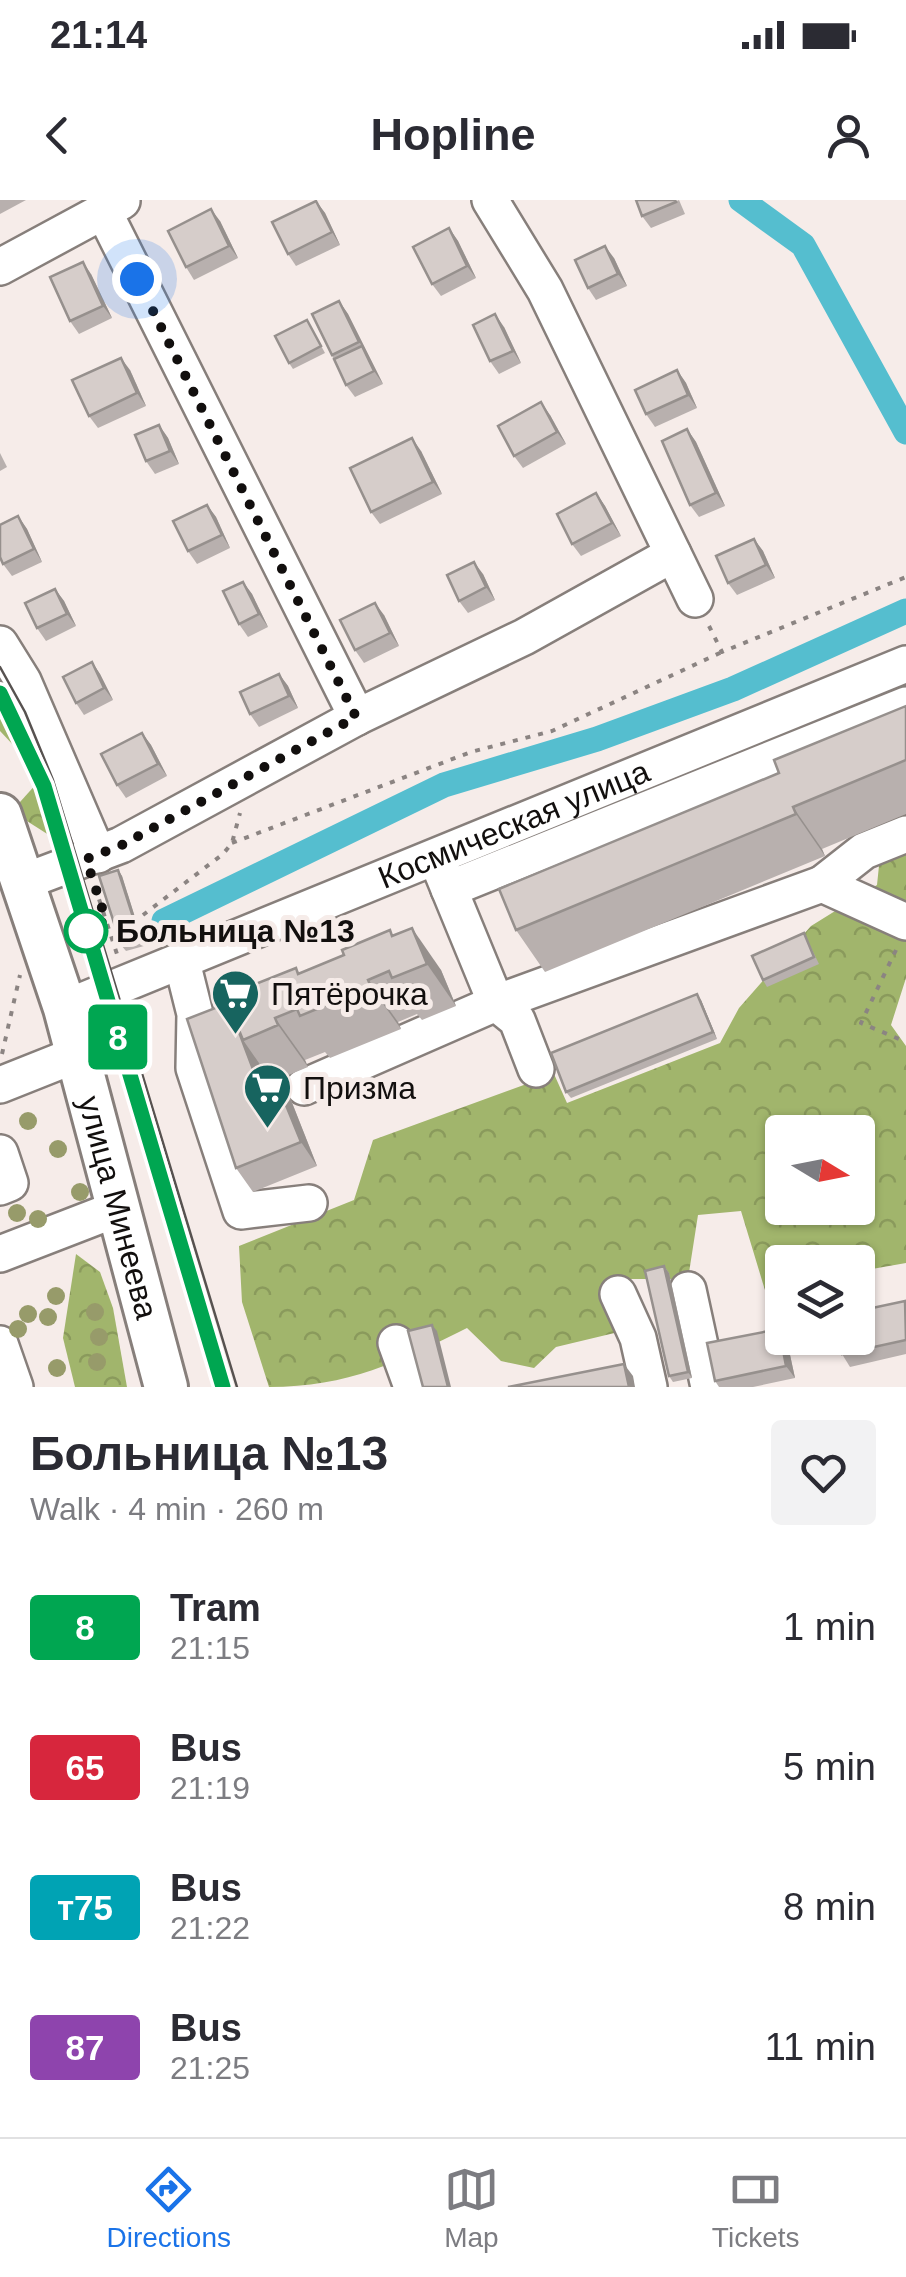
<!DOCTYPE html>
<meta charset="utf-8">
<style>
:root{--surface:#fff;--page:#f2f2f3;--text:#2b2b33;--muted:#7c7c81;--line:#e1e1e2;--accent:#1a73e8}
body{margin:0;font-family:Arial,sans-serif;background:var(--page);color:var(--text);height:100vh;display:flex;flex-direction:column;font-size:38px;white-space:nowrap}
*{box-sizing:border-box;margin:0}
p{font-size:32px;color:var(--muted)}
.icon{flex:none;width:55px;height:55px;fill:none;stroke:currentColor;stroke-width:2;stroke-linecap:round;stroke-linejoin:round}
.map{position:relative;height:1187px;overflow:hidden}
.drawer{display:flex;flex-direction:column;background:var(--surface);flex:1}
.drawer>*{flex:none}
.badge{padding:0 20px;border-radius:8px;font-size:35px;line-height:65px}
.needle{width:65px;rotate:100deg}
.tools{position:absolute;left:765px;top:915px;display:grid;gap:20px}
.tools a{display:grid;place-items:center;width:110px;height:110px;border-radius:10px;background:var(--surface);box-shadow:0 2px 8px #0004;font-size:50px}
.you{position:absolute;width:50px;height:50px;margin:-25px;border:8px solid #fff;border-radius:50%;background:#1a73e8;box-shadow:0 0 0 15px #1a73e833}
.map>.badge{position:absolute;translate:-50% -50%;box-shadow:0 0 0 5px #fff}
.round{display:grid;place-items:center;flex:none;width:105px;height:105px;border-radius:10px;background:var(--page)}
.head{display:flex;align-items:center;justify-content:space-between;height:170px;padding:0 30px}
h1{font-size:48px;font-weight:700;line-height:75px}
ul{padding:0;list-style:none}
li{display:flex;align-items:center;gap:30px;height:140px;padding:0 30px}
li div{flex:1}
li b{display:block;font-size:38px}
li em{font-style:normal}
li .badge{min-width:110px;font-weight:700;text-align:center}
.status{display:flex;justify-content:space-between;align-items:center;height:70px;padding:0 50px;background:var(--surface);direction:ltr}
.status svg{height:28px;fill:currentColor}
header{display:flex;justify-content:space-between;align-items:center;height:130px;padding:0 30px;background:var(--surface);font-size:45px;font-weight:700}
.tabs{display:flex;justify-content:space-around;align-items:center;height:140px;border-top:2px solid var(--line);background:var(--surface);font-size:28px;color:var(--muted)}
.tabs a{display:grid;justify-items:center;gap:5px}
.tabs .on{color:var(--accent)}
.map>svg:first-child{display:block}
.forest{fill:url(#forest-crowns);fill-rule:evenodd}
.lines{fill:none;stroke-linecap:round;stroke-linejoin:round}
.canal{stroke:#55becf;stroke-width:25}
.minor-casing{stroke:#877f7b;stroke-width:40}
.major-casing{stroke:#877f7b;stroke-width:48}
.path{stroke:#8b8482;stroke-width:4;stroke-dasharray:5 8;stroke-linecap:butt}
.minor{stroke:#fff;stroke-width:35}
.major{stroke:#fff;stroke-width:42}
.tram{stroke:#575250;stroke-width:2.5}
.tree{fill:#979b6a}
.wall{fill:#b8b0ae}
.shaded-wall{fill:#96908d}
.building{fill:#d6cdca;stroke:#96908d;stroke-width:2.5}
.line-casing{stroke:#fff;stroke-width:22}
.line{stroke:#00a651;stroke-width:15}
.walk{stroke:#120f0e;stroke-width:10;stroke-dasharray:0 18}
.stop-dot{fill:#fff;stroke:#00a651;stroke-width:5}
.labels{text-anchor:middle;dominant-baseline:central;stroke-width:10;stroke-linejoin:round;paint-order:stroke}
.street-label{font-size:32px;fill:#120f0e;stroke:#f6ece9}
.stop-label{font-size:32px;font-weight:bold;fill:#120f0e;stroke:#f6ece9;text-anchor:start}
.poi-label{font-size:32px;fill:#120f0e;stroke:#f6ece9;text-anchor:start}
</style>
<div class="status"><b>21:14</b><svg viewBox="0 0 49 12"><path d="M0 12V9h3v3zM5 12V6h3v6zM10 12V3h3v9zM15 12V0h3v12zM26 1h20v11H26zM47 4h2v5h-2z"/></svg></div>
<header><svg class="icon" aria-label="back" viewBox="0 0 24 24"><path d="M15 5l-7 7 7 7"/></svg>Hopline<svg class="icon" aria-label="person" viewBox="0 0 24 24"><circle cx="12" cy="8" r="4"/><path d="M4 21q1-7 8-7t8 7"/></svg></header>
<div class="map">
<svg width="906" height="1187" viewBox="0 0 906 1187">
<defs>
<pattern id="forest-crowns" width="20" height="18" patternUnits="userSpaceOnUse" patternTransform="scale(2.5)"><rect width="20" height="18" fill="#a1b56c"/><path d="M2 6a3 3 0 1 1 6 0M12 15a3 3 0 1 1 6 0" fill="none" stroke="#8a9a5c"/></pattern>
</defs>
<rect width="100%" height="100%" fill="#f6ece9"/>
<g class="forest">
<polygon points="14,513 24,523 26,545 15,547 0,531 0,518"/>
<polygon points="38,582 59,585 68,617 52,637 19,616 20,602"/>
<path d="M906 647V778L891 825 906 846V1063L872 1069 858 1097V1062H782V1109L771 1110 741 1011 698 1015 688 1079H621L627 1130 556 1147 534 1168 501 1161 467 1128C399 1162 348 1187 269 1187L242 1102 239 1046 354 1000 373 940 554 874 567 903 720 843 739 808 811 726 877 685 880 656ZM782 932H858V1008H782Z"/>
<polygon points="76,1054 100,1072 113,1108 127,1187 75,1187 63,1138"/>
</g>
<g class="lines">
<g class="canal">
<polyline points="741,0 803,45 906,232"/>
<polyline points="164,721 444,585 597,539 733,489 906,411"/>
</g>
<defs>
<g id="minor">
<polyline points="490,0 545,90 695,399"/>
<polyline points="104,12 357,517"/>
<polyline points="0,67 122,1"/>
<polyline points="0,444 23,481 98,655"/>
<polyline points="440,667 496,803 517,820 536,869"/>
<polyline points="23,682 121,645 357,517 524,437 673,354"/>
<polyline points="822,684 864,651 906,634"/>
<polyline points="449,689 906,505"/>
<polyline points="182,762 195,814 194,868 241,1011 309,1003"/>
<path id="s1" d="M65 808 906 464"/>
<polyline points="0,885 78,854"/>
<polyline points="304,887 496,803 822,684 906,722"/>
<polyline points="0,953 10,983 0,987"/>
<polyline points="0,1054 119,1008"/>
<polyline points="688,1090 709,1187"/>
<polyline points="618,1094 638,1138 649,1187"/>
<polyline points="396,1143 412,1187"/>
<polyline points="0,1144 15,1187"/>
</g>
<g id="major">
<path id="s2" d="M0 615 65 808 166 1187"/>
</g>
</defs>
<use href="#minor" class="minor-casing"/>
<use href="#major" class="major-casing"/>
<g class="path">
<polyline points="709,426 722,452 906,377"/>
<polyline points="232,643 471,552 552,531 722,452"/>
<polyline points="95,687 117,754"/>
<polyline points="143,715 223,654 232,643 240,613"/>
<polyline points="896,750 861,823 906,842"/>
<polyline points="2,854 20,775"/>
</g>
<use href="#minor" class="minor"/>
<use href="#major" class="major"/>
<polyline class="tram" points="0,467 25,512 53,580 237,1187"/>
</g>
<g class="tree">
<circle cx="28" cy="921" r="9"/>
<circle cx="58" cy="949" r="9"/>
<circle cx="80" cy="992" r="9"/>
<circle cx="17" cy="1013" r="9"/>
<circle cx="38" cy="1019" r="9"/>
<circle cx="56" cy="1096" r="9"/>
<circle cx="95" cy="1112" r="9"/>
<circle cx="28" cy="1114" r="9"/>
<circle cx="48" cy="1117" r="9"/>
<circle cx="18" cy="1129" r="9"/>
<circle cx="99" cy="1137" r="9"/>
<circle cx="97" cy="1162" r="9"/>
<circle cx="57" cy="1168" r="9"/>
</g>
<g class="wall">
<polygon points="0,0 26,0 0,14"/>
<polygon points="679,0 685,14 651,28 642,16"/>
<polygon points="316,1 325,13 340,45 296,66 288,54"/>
<polygon points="220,21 238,58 194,80 186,67"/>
<polygon points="449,28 458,41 476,78 441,96 432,84"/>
<polygon points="614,58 627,86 596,100 588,88"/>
<polygon points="91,74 112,118 79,134 70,121"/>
<polygon points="339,101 348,114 383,184 355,197 346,185 312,114"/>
<polygon points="307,120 325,153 293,169 289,163"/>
<polygon points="504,127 521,163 499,174 490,161"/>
<polygon points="130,170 146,206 98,228 89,216"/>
<polygon points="677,170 686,183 697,208 655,227 646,214"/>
<polygon points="550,215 566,244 523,268 514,256"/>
<polygon points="159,225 168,238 179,264 155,274 146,261"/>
<polygon points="687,229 696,242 725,306 699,317 690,305"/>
<polygon points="421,251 442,294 380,324 371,312"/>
<polygon points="0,253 7,267 0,271"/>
<polygon points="596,293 605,306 621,336 581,356 572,344"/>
<polygon points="207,305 216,317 230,348 197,364 188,351"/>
<polygon points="18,316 27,329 42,362 12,376 3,364"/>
<polygon points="754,339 763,351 775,378 737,395 728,383"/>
<polygon points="483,374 495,400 468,413 459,401"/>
<polygon points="243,382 252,394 268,427 248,437 239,424"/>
<polygon points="55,389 64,401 76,426 46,441 37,428"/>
<polygon points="384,415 399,446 364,463 355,450"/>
<polygon points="92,462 100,474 113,500 84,515 76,503"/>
<polygon points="279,474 288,486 298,508 259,527 250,514"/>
<polygon points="906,506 906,614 822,649 825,656 545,772 516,730 779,573"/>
<polygon points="142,533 151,545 167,576 126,598 117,585"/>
<polygon points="118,670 122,676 144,746 126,751 121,745"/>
<polygon points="804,733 819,764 767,787 763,780"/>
<polygon points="394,735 441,770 456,806 422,820 417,814 398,822 401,829 330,858 325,852 305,860 308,867 279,879 287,890 317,966 253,992 236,968 187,819 251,794 296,768 300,774"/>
<polygon points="701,800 717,839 571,898 566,892"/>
<polygon points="664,1066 669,1073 692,1178 673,1182 669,1176"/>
<polygon points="906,1102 906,1154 850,1167 842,1154"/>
<polygon points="779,1129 782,1134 782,1138 787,1141 795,1178 753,1187 719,1187 715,1181"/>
</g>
<g class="shaded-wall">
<polygon points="316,1 325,13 340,45 332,32"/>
<polygon points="211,9 220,21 238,58 229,46"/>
<polygon points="449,28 458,41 476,78 467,66"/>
<polygon points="605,46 614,58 627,86 618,74"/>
<polygon points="83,62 91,74 112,118 103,106"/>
<polygon points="339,101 348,114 383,184 374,171"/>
<polygon points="495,114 504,127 521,163 513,151"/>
<polygon points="121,158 130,170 146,206 137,193"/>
<polygon points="677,170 686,183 697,208 688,195"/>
<polygon points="541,202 550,215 566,244 557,232"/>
<polygon points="159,225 168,238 179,264 170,251"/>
<polygon points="687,229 696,242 725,306 716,293"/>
<polygon points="412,238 421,251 442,294 433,282"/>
<polygon points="596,293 605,306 621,336 612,323"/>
<polygon points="207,305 216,317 230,348 222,335"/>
<polygon points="18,316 27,329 42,362 34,349"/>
<polygon points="754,339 763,351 775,378 766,365"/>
<polygon points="474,362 483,374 495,400 486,387"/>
<polygon points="243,382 252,394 268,427 259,414"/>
<polygon points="55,389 64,401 76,426 67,414"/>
<polygon points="375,403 384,415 399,446 390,433"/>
<polygon points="92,462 100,474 113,500 104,488"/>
<polygon points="279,474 288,486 298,508 289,496"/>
<polygon points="142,533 151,545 167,576 158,564"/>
<polygon points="793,607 822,649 825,656 796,614"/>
<polygon points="118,670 122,676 144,746 140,739"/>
<polygon points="412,728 441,770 456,806 427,764"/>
<polygon points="368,780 398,822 401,829 371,787"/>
<polygon points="697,794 701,800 717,839 713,832"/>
<polygon points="229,803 243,840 259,863 271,896 254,872"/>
<polygon points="275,818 305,860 308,867 278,825"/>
<polygon points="270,866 287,890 317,966 301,942"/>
<polygon points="664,1066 669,1073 692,1178 688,1172"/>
<polygon points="432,1125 437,1131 451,1187 448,1187"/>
<polygon points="779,1129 782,1134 782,1138 785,1138 787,1141 795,1178 786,1166"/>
<polygon points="624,1164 633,1176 635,1187 629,1187"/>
</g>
<g class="building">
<polygon points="636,0 675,0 676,2 642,16"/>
<polygon points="316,1 332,32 288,54 272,22"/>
<polygon points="211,9 229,46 186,67 168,31"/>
<polygon points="449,28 467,66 432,84 413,47"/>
<polygon points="605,46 618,74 588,88 575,60"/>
<polygon points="83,62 103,106 70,121 50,77"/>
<polygon points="339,101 359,142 332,155 312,114"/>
<polygon points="495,114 513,151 490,161 473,125"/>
<polygon points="307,120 321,146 289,163 275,136"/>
<polygon points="362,146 374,171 346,185 334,159"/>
<polygon points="121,158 137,193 89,216 72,180"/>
<polygon points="677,170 688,195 646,214 635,190"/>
<polygon points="541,202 557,232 514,256 498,226"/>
<polygon points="159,225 170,251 146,261 135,235"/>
<polygon points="687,229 716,293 690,305 662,241"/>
<polygon points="412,238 433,282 371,312 350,268"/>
<polygon points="596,293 612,323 572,344 557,314"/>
<polygon points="207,305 222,335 188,351 173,321"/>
<polygon points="18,316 34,349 3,364 0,357 0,325"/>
<polygon points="754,339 766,365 728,383 716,356"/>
<polygon points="474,362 486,387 459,401 447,375"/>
<polygon points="243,382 259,414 239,424 223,391"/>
<polygon points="55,389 67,414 37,428 25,403"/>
<polygon points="375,403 390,433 355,450 340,420"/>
<polygon points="92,462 104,488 76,503 63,477"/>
<polygon points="279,474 289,496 250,514 240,492"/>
<polygon points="906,506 906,560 793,607 796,614 516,730 499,689 779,573 774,560"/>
<polygon points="142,533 158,564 117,585 101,554"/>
<polygon points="118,670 140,739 121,745 99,676"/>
<polygon points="412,728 427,764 392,778 389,771 368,780 371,787 300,816 297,809 275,818 278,825 243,840 228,803 251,794 248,787 296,768 298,774 344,755 342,750 390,730 392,736"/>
<polygon points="804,733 814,757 763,780 752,756"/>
<polygon points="697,794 713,832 566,892 551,853"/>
<polygon points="228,803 254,872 270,866 301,942 236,968 187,819"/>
<polygon points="664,1066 688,1172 669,1176 645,1071"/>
<polygon points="905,1101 906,1140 842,1154 838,1138 858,1138 858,1111"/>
<polygon points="432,1125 448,1187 423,1187 408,1131"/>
<polygon points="779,1129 786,1166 715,1181 707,1143"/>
<polygon points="624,1164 629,1187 508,1187"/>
</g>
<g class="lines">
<defs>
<polyline id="line" points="0,493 44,586 223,1187"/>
</defs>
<use href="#line" class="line-casing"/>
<use href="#line" class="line"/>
<polyline class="walk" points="86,731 106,720 86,659 122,645 356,517 137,79"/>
</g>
<defs>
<symbol id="supermarket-pin" viewBox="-11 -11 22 30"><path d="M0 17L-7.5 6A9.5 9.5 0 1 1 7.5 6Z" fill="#17645f" stroke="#f6ece9"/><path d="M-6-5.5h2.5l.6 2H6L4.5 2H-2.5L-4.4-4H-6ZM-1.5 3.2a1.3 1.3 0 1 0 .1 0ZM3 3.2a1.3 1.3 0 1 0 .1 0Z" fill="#fff"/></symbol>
</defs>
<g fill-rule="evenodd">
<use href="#supermarket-pin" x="208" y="766" width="55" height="75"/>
<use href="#supermarket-pin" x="240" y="860" width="55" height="75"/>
</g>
<circle class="stop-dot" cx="86" cy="731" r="20"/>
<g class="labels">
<g class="street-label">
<text stroke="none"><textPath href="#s1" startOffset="485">Космическая улица</textPath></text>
<text stroke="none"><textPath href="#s2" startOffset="410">улица Минеева</textPath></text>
</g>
<g class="stop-label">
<text x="116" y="731">Больница №13</text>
</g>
<g class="poi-label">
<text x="271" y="794">Пятёрочка</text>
<text x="303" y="888">Призма</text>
</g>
</g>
</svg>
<div class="tools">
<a><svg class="needle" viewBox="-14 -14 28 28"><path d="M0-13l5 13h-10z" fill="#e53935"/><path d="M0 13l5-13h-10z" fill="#7c7c81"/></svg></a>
<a><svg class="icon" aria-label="layers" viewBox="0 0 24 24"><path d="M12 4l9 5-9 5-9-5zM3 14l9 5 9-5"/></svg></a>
</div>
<div class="you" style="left:137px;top:79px"></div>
<b class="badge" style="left:118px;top:837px;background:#00a651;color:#fff">8</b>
</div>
<section class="drawer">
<div class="head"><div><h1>Больница №13</h1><p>Walk · 4 min · 260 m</p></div><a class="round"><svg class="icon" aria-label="heart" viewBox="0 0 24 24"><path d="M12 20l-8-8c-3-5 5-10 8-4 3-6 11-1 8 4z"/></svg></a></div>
<ul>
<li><span class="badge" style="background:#00a651;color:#fff">8</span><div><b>Tram</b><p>21:15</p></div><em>1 min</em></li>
<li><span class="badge" style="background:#d7263d;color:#fff">65</span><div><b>Bus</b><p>21:19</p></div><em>5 min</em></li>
<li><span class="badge" style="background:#00a3b4;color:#fff">т75</span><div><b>Bus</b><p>21:22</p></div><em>8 min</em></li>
<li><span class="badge" style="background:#8e44ad;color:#fff">87</span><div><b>Bus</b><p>21:25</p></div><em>11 min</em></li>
</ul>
</section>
<nav class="tabs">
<a class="on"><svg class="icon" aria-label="directions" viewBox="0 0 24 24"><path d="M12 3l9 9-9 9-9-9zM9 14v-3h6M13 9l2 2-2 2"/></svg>Directions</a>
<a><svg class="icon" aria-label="map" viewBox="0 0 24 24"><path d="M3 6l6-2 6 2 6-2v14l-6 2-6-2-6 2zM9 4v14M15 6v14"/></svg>Map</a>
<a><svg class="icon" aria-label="tickets" viewBox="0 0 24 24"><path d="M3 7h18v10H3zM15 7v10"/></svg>Tickets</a>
</nav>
